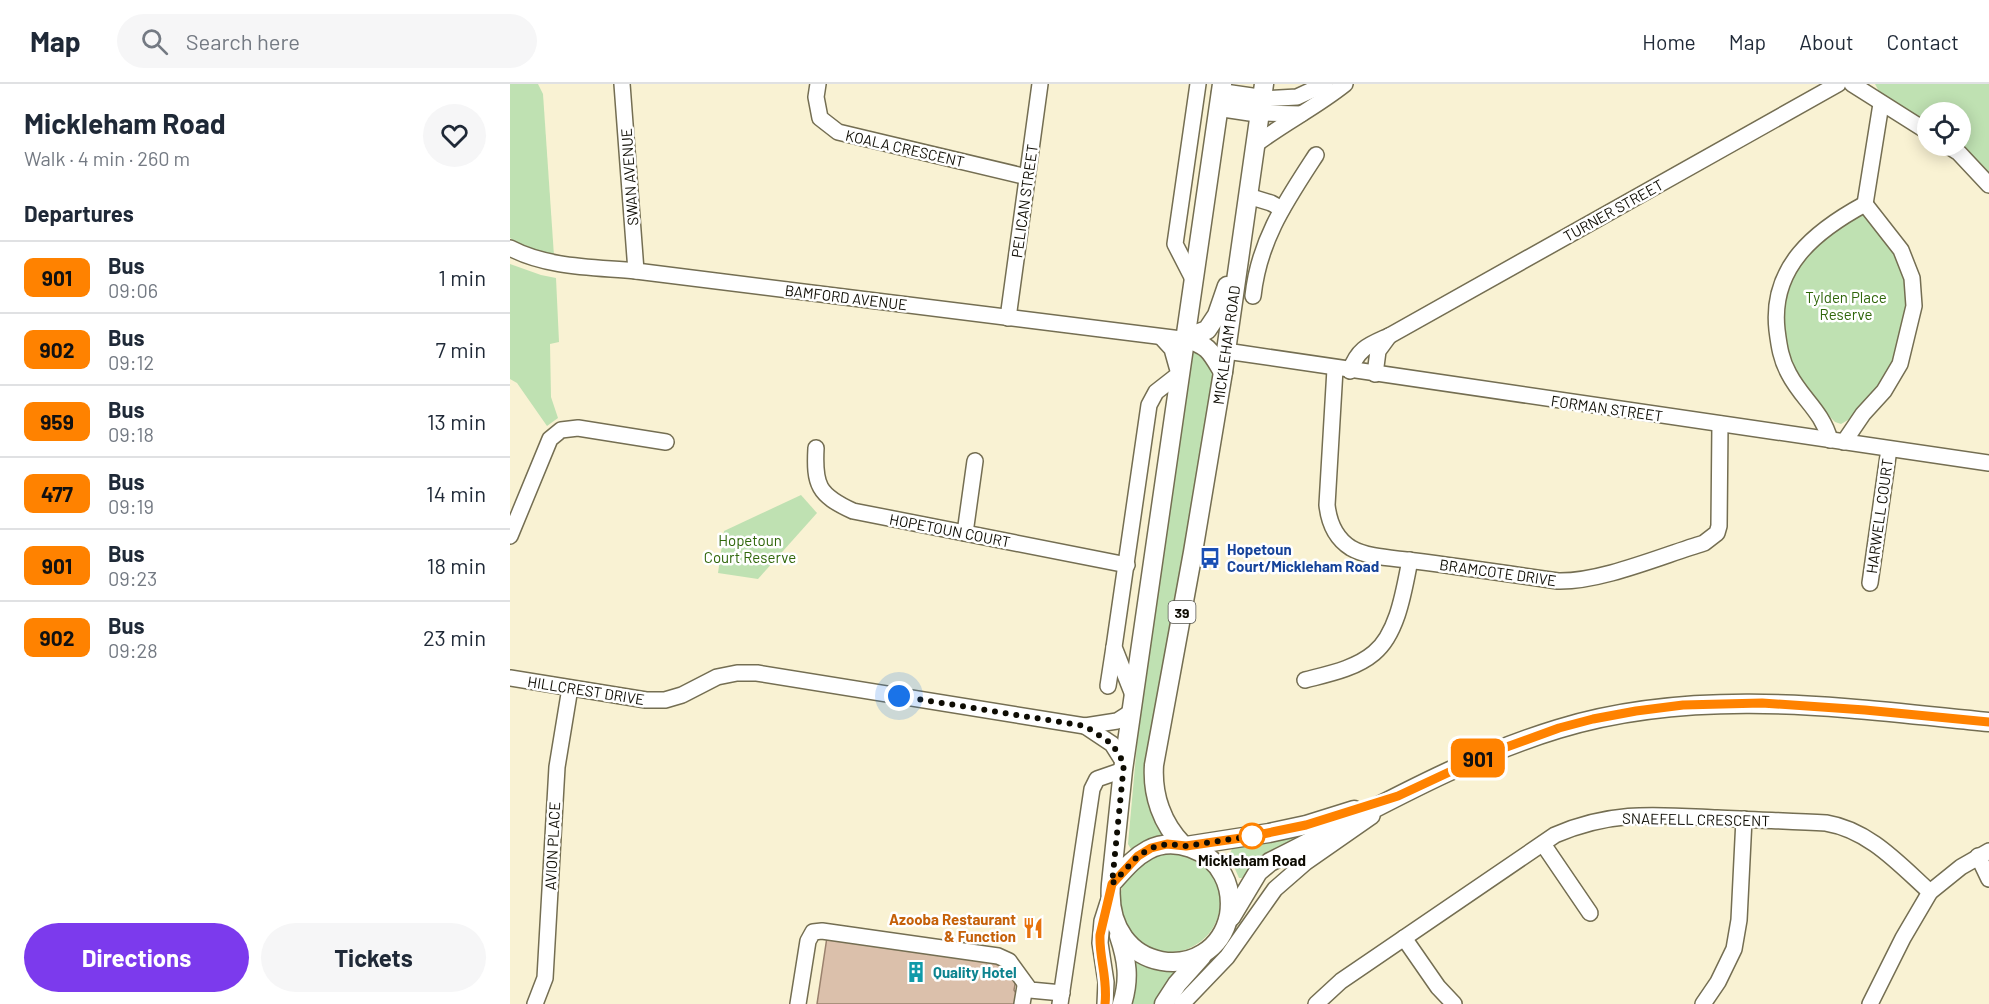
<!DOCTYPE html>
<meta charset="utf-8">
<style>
:root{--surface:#fff;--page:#f6f6f7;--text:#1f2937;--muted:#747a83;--line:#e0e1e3;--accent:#7c3aed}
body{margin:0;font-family:Barlow,sans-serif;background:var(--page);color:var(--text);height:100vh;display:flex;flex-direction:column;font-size:22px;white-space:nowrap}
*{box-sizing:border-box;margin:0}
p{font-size:20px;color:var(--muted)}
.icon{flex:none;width:33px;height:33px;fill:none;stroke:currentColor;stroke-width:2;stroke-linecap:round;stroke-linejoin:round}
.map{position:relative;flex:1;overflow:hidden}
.side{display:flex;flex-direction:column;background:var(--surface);width:510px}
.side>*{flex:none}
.badge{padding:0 12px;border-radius:9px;font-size:21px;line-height:39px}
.tools{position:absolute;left:1407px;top:18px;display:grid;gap:12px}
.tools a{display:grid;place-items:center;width:54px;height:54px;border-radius:50%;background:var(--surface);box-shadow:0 3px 15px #0003;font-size:30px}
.you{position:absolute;width:30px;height:30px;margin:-15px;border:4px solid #fff;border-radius:50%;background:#1a73e8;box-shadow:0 0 0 9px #1a73e833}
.map>.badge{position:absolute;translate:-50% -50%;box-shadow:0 0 0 3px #fff}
h2{padding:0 24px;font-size:22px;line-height:54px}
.round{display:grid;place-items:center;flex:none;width:63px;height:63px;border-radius:32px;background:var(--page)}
.summary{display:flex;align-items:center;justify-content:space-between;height:102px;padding:0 24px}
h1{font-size:28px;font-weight:700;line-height:45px}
.cta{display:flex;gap:12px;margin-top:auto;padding:12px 24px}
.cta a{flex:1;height:69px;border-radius:36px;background:var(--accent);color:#fff;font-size:24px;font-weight:700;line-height:69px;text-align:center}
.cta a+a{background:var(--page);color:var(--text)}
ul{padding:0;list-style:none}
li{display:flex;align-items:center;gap:18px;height:72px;padding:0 24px;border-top:2px solid var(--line)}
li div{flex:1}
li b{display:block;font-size:22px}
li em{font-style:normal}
li .badge{min-width:66px;font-weight:700;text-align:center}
header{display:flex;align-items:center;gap:36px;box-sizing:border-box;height:84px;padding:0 30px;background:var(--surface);border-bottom:2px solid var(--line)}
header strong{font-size:28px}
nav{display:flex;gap:33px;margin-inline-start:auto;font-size:21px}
.search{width:420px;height:54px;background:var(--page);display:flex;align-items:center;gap:15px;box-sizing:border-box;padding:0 21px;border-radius:33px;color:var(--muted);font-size:22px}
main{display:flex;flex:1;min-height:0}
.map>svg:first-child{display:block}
.green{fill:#bfe1b2}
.building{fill:#dbc0ab;stroke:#9a816d;stroke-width:1.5}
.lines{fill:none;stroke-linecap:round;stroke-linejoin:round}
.minor-casing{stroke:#746e52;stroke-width:18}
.major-casing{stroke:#746e52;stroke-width:21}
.minor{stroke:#fff;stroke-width:15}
.major{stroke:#fff;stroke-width:18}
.line-casing{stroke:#fff;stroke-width:14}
.line{stroke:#ff8200;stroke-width:9}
.walk{stroke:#0e0c03;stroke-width:6;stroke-dasharray:0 10.8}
.stop-dot{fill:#fff;stroke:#ff8200;stroke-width:3}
.labels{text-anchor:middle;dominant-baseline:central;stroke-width:5;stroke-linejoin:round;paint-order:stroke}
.shield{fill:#fff;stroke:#56554f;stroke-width:1.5}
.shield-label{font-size:14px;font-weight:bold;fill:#0e0c03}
.street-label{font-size:15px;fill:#0e0c03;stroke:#fff}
.park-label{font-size:15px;fill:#2f660a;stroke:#fff}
.transit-label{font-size:15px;font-weight:bold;fill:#164399;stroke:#fff;text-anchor:start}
.stop-label{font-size:15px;font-weight:bold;fill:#0e0c03;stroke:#fff}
.food-label{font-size:15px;font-weight:bold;fill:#c56008;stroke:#fff;text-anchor:end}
.culture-label{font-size:15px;font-weight:bold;fill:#0d838f;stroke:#fff;text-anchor:start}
</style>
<header>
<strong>Map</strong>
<div class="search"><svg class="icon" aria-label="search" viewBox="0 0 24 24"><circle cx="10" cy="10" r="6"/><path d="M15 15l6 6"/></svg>Search here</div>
<nav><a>Home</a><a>Map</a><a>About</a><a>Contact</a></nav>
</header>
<main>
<section class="side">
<div class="summary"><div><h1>Mickleham Road</h1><p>Walk · 4 min · 260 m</p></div><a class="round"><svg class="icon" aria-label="heart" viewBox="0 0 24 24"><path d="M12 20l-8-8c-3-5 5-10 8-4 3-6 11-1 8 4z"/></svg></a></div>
<h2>Departures</h2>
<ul>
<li><span class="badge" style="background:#ff8200;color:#111">901</span><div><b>Bus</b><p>09:06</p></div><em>1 min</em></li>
<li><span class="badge" style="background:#ff8200;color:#111">902</span><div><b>Bus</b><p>09:12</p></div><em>7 min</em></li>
<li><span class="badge" style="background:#ff8200;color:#111">959</span><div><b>Bus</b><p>09:18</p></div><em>13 min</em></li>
<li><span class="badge" style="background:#ff8200;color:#111">477</span><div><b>Bus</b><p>09:19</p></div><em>14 min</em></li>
<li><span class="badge" style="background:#ff8200;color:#111">901</span><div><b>Bus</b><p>09:23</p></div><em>18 min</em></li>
<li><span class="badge" style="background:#ff8200;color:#111">902</span><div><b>Bus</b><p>09:28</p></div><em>23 min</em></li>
</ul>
<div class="cta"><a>Directions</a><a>Tickets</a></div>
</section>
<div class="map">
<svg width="1479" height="920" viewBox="0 0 1479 920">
<rect width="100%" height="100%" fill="#f9f2d3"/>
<g class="green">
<polygon points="0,0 28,0 33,10 44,172 15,164 0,154"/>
<polygon points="1365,0 1479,0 1479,90 1459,67 1451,61 1450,28 1418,28 1417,38 1372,13"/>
<polygon points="1354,129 1383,164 1393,183 1399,218 1392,262 1365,310 1338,336 1331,340 1325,338 1313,326 1287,296 1274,262 1274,213 1285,183 1316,148"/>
<polygon points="0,180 31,191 46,194 49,258 40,260 41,313 48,334 37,342 7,299 0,295"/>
<polygon points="687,264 703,285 703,296 642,657 658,752 621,765 618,760 630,627 681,267"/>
<polygon points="291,411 307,429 248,495 208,489 214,447"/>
<polygon points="795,748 798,749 743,782 732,794 729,794 719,771 722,765"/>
<circle cx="660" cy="818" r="50"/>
<polygon points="623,875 665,884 665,888 648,920 622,920 626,893"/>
</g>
<polygon class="building" points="317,853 496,881 506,895 504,906 508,912 507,920 307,920"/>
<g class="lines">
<defs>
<g id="minor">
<polyline points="112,0 126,187"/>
<polyline points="308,0 306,13 310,34 328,48 517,93"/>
<polyline points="1342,0 1418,48"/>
<polyline points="752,15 787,13 815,0"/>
<polyline points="750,29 791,30"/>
<path d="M745 61C775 38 805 24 835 0"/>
<polyline points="1438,62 1449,69 1479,101"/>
<polyline points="738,112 761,119 772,125"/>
<polyline points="1355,120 1371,20"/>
<path d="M0 164C38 184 84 183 126 187L671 255 675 254"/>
<polyline points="684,197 665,160 688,0"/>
<path d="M743 212C749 156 776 117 806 71"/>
<polyline points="498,234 530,0"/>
<polyline points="716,267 1479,379"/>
<path d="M825 285 817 421C819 439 825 454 841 464 858 474 885 474 905 477 952 483 1000 490 1048 497 1091 498 1151 472 1194 459L1207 449 1209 442 1210 340"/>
<path d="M840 287C848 264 859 261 879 252L1328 0"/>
<polyline points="865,290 868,267 879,252"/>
<path d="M1320 356C1312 327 1292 315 1279 290 1271 276 1269 262 1267 246 1260 183 1305 147 1355 120"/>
<polyline points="1334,358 1353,330 1374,307 1390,280 1404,222 1402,194 1391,166 1355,120"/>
<path d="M306 364C304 401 308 411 343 427L617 481"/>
<polyline points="455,449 465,377"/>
<polyline points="0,452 40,355 51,346 68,344 156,358"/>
<polyline points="1360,499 1379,365"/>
<polyline points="0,594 136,616 155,616 172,611 207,593 227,589 247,589 575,642 607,637 621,628"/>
<path d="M795 596C818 590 845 585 864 569 888 549 894 506 900 476"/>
<polyline points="598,602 604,563"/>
<polyline points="623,611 604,563 639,321 646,308 669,290 662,265 651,253"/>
<polyline points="575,642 602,660 614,679"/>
<polyline points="1033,760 1080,829"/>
<polyline points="1468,772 1479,795"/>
<polyline points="894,854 928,903 944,920"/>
<polyline points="25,920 35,894 47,683 60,604"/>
<polyline points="288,920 298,857 303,848 312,847 488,872 499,877 520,906 552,909"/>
<polyline points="512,920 515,902"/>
<polyline points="550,920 582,705 587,695 613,686"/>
<polyline points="595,920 596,898 590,859 592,837 600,812"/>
<polyline points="672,920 717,873 765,805 796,778 862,732"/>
<path d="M806 920 831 897 1045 751C1102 726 1147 731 1207 734 1243 736 1280 737 1316 739 1359 746 1389 780 1420 808"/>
<polyline points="1193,920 1208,898 1224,865 1229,836 1234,735"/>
<polyline points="1360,920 1393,854 1420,808 1451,783 1479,767"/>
</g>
<g id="major">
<polyline points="711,9 752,15"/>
<polyline points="710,23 750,29"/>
<polyline points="675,254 697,246 707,231 717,202"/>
<path d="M675 254C699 262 700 266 713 288"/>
<path d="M673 761C652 740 642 711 644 681L683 468 713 288 754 0"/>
<polyline points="676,762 759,749 796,741 844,726"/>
<path d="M601 800C613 787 623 774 638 766 664 752 700 766 713 791 720 804 721 818 719 831 704 903 593 892 601 800L613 686 614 679 712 0"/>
<path d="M721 833 748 788 760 778C855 731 946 676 1048 645 1188 602 1336 624 1479 638"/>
<path d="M609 852C617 876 620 895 612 920"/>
<polyline points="654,920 667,900 692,872"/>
</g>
</defs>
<use href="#minor" class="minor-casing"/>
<use href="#major" class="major-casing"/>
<use href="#minor" class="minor"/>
<use href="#major" class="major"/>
</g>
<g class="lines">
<defs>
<path id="line" d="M595 920C598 894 589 875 590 851L602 800 628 772 641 764 657 760 676 762 738 753 796 741 888 712 980 669 1049 644 1083 635 1126 627 1173 621 1252 619 1355 626 1479 638"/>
</defs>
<use href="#line" class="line-casing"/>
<use href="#line" class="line"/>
<polyline class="walk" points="389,612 575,642 602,660 614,679 602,800 628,772 641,764 657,760 676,762 742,752"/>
</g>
<defs>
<symbol id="bus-bare" viewBox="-9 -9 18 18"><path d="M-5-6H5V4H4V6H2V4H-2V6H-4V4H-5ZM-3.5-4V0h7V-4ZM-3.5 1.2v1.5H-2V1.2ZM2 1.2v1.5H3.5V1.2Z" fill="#1a4fb4" stroke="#fff" stroke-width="2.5" paint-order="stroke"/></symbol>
<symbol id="restaurant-bare" viewBox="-9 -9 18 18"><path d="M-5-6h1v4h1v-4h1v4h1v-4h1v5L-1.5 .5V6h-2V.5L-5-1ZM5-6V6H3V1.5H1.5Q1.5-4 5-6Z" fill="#e8710a" stroke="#fff" stroke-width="2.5" paint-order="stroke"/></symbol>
<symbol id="building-bare" viewBox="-9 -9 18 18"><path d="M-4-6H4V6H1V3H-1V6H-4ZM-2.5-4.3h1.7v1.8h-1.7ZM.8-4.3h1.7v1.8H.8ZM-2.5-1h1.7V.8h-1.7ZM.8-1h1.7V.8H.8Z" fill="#0f9aa8" stroke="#fff" stroke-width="2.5" paint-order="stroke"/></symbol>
</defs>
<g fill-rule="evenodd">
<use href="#bus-bare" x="685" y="459" width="30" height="30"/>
<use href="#restaurant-bare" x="508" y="829" width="30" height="30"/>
<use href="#building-bare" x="391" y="873" width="30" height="30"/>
</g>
<circle class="stop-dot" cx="742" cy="752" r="12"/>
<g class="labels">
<rect class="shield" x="658.5" y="517" width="27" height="22" rx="4.5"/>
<g class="shield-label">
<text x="672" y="528">39</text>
</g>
<g class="street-label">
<text transform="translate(395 64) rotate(13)">KOALA CRESCENT</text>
<text transform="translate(119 93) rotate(-94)">SWAN AVENUE</text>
<text transform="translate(514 117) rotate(-82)">PELICAN STREET</text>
<text transform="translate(1103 126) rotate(-29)">TURNER STREET</text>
<text transform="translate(336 213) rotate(7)">BAMFORD AVENUE</text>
<text transform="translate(716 261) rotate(-82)">MICKLEHAM ROAD</text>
<text transform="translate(1097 324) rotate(8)">FORMAN STREET</text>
<text transform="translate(1369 432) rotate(-82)">HARWELL COURT</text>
<text transform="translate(440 446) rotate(11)">HOPETOUN COURT</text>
<text transform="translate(988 488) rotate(8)">BRAMCOTE DRIVE</text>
<text transform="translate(76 606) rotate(9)">HILLCREST DRIVE</text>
<text transform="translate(1186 735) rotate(1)">SNAEFELL CRESCENT</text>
<text transform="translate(42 762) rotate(-87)">AVION PLACE</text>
</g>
<g class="park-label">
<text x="1336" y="213">Tylden Place<tspan x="1336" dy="17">Reserve</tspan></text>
<text x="240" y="456">Hopetoun<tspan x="240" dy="17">Court Reserve</tspan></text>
</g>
<g class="transit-label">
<text x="717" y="465">Hopetoun<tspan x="717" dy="17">Court/Mickleham Road</tspan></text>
</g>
<g class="stop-label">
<text x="742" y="776">Mickleham Road</text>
</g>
<g class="food-label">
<text x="506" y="835">Azooba Restaurant<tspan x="506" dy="17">&amp; Function</tspan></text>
</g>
<g class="culture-label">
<text x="423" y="888">Quality Hotel</text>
</g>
</g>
</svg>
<div class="tools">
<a><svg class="icon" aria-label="locate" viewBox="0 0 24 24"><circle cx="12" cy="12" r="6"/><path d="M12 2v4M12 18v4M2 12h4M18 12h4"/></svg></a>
</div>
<div class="you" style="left:389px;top:612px"></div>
<b class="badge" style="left:968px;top:674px;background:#ff8200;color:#111">901</b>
</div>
</main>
